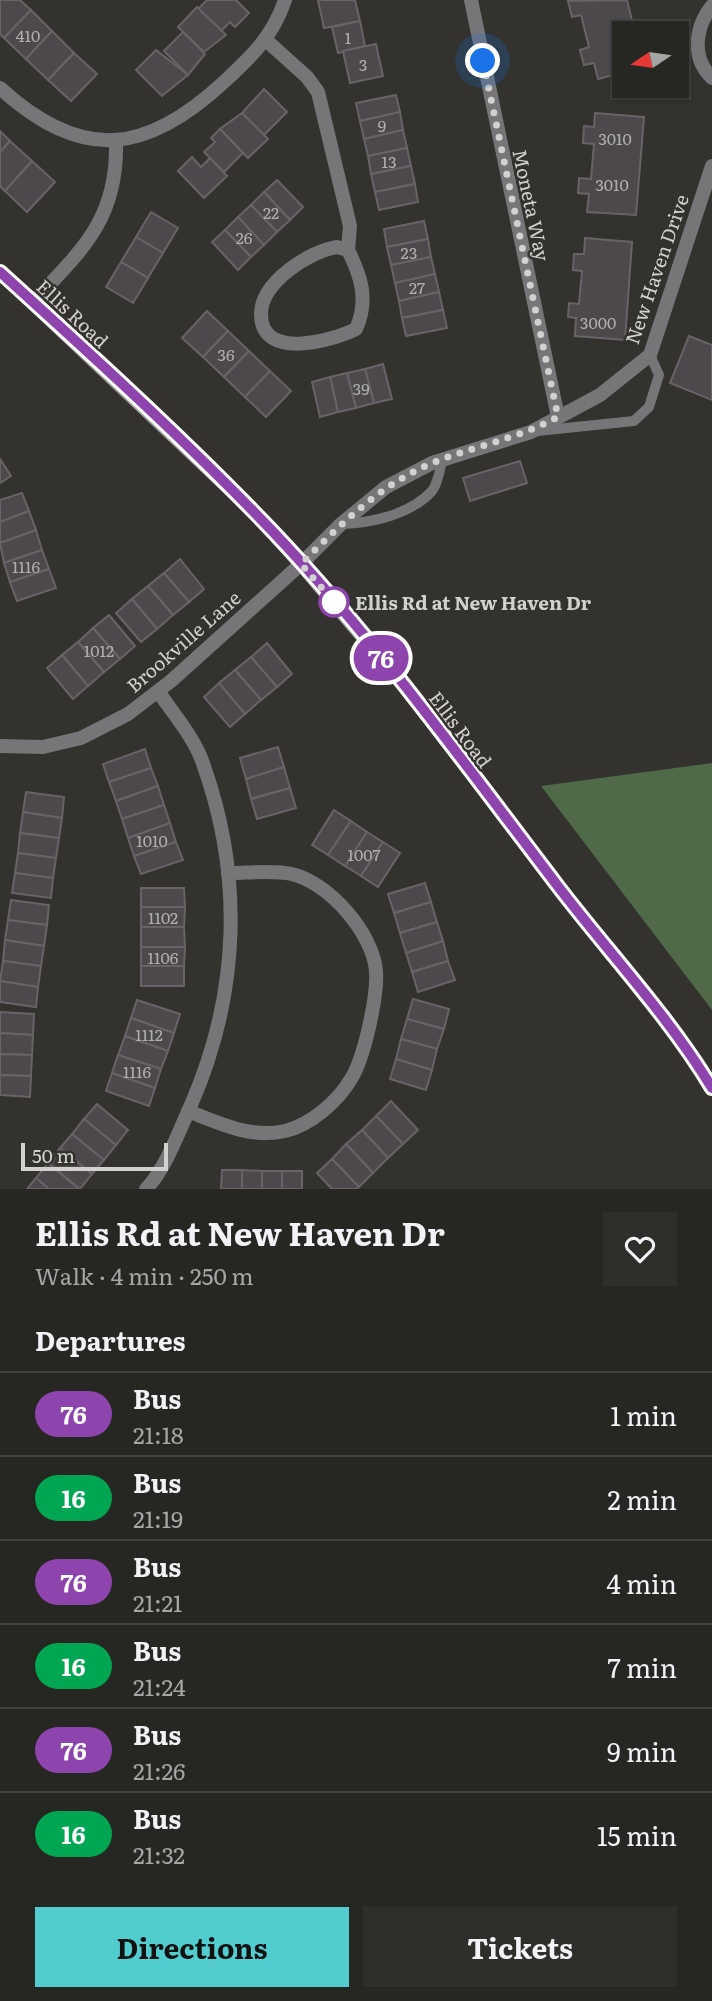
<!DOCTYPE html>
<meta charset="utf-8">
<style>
:root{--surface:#262622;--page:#2e2e2a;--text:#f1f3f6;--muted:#a4a5a5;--line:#424340;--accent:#52cdcf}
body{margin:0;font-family:Literata,serif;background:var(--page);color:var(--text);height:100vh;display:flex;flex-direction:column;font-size:26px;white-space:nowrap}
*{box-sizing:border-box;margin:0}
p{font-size:23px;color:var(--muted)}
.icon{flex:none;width:38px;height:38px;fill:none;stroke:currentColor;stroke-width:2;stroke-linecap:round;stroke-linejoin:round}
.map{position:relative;height:1189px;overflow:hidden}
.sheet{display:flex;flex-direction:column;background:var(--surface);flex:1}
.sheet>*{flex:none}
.badge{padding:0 14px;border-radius:23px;font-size:24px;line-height:46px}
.needle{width:46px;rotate:257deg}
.fabs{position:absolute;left:612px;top:21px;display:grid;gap:14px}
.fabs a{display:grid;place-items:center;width:77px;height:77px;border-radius:0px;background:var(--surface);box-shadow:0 2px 5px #0004,0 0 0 2px var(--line);font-size:35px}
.scale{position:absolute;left:21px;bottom:18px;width:147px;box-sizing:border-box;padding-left:7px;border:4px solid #d2d1cf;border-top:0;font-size:19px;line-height:24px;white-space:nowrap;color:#d2d1cf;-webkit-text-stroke:5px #33322e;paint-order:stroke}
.you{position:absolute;width:35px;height:35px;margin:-18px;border:5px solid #fff;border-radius:50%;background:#1a73e8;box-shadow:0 0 0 10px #1a73e833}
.map>.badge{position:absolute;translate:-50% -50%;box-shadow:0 0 0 4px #fff}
h2{padding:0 35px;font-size:26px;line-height:63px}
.round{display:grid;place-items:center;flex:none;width:74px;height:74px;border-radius:0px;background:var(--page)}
.headline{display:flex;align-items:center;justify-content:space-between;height:119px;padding:0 35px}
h1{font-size:33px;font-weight:700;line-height:52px}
.button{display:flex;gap:14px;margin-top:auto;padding:14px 35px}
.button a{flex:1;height:80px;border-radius:0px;background:var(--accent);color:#111;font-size:28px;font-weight:700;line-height:80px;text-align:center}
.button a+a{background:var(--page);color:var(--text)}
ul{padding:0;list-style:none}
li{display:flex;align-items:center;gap:21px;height:84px;padding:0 35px;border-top:2px solid var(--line)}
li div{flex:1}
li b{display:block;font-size:26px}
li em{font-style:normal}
li .badge{min-width:77px;font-weight:700;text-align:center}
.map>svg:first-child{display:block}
.forest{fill:#4f6949}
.building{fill:#4c484c;stroke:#676367;stroke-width:2}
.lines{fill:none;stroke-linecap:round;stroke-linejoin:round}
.service{stroke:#777577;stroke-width:10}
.minor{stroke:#777577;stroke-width:14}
.secondary{stroke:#9e9b9d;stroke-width:14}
.line-casing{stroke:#fff;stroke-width:16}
.line{stroke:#8e44ad;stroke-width:10}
.walk{stroke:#d2d1cf;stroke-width:7;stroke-dasharray:0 12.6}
.stop-dot{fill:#fff;stroke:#8e44ad;stroke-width:3.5}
.labels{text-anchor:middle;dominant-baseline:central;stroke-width:5;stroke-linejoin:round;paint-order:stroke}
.number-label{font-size:16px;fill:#b0afae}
.street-label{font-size:19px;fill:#d2d1cf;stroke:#33322e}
.stop-label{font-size:19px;font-weight:bold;fill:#d2d1cf;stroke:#33322e;text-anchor:start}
</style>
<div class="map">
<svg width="712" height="1189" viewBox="0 0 712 1189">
<rect width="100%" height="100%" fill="#33322e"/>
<polygon class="forest" points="712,763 712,1010 541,786"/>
<g class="building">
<polygon points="0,0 20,0 31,10 4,38 0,34"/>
<polygon points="207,0 236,0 249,13 235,27 230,22 221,31 198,9"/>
<polygon points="318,0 355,0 360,21 324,28"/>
<polygon points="627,0 635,33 625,33 625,72 598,79 594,63 584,65 580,50 589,47 581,15 572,17 568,1"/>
<polygon points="197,7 226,35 204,52 178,27"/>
<polygon points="31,10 52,31 26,59 4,38"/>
<polygon points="360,21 365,46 338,53 332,27"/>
<polygon points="52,31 74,53 48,80 26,59"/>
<polygon points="183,32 205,54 188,75 164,51"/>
<polygon points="376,44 383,76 350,83 343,51"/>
<polygon points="156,50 188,75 162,96 136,70"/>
<polygon points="74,53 97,74 71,101 48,80"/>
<polygon points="264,89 287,112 264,135 242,113"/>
<polygon points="396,95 400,112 360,121 356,103"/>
<polygon points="400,112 403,130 364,139 360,121"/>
<polygon points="242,113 268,139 248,158 220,129"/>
<polygon points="595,113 644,117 636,215 587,212 589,194 578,193 579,178 591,179 594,144 583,143 584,126 594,127"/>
<polygon points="220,129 243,153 224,172 204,152 215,142 211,138"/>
<polygon points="403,130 407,148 368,156 364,139"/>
<polygon points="0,131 10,141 0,152"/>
<polygon points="10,141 32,161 5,191 0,186 0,152"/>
<polygon points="407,148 411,166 371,174 368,156"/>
<polygon points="192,157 201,167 210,158 227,176 204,198 178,171"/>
<polygon points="32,161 55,182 27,212 5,191"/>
<polygon points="411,166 415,184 375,192 371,174"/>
<polygon points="277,180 303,207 290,220 264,192"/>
<polygon points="415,184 418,202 379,210 375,192"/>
<polygon points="264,192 290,220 277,232 251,205"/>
<polygon points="251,205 277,232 264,245 238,217"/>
<polygon points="151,212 178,228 163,253 136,237"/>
<polygon points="238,217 264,245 251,257 225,230"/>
<polygon points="424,221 428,239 387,247 384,229"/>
<polygon points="225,230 251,257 238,270 212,242"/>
<polygon points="136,237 163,253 148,278 121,262"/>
<polygon points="585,238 632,242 625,340 575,336 576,318 568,317 569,303 579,304 582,271 573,270 574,254 584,254"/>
<polygon points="428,239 431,257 391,265 387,247"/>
<polygon points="431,257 435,274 395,283 391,265"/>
<polygon points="121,262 148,278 133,303 106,287"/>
<polygon points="435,274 439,292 399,301 395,283"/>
<polygon points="439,292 443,310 402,318 399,301"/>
<polygon points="443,310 447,328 406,336 402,318"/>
<polygon points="207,311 228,331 203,357 182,338"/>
<polygon points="228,331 249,351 224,377 203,357"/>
<polygon points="689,336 712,345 712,400 670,383"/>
<polygon points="249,351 270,371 245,397 224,377"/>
<polygon points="383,364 392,399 374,403 365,369"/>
<polygon points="365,369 374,403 356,408 347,373"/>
<polygon points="270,371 291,391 266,417 245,397"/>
<polygon points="347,373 356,408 338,412 330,377"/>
<polygon points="330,377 338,412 320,417 312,382"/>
<polygon points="0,459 11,476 0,483"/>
<polygon points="520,461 527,483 470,501 463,478"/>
<polygon points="22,493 29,511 0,522 0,500"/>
<polygon points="29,511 36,530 0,543 0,522"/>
<polygon points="36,530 42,550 4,563 0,543"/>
<polygon points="42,550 49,569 10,582 4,563"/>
<polygon points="180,559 204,589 189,602 164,573"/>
<polygon points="49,569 56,588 17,601 10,582"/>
<polygon points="164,573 189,602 173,615 148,586"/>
<polygon points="148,586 173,615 157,629 132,599"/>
<polygon points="132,599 157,629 141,642 116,613"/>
<polygon points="109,615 135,646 120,659 93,628"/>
<polygon points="93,628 120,659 104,672 78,642"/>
<polygon points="78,642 104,672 88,686 62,655"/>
<polygon points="267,643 292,674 277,687 251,657"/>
<polygon points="62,655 88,686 73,699 47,668"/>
<polygon points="251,657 277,687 261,700 235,670"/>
<polygon points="235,670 261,700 245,714 219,683"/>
<polygon points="219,683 245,714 230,727 204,697"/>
<polygon points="278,747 284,767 246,779 240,758"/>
<polygon points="145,749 151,768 109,782 103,764"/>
<polygon points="284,767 290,788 251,799 246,779"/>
<polygon points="151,768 158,786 116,801 109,782"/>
<polygon points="158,786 164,805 122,819 116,801"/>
<polygon points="290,788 296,808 257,819 251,799"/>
<polygon points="26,792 64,797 62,818 23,812"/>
<polygon points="164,805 170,823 128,838 122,819"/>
<polygon points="334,810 351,821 328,855 312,845"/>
<polygon points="23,812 62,818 59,838 20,833"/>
<polygon points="351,821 367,832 345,866 328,855"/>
<polygon points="170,823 176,842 134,856 128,838"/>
<polygon points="367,832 383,842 361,876 345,866"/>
<polygon points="20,833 59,838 56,858 18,853"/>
<polygon points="176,842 183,860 141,874 134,856"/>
<polygon points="383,842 400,853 378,887 361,876"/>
<polygon points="18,853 56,858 53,878 15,873"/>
<polygon points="15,873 53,878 51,898 12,893"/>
<polygon points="425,883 431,902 394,913 388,894"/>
<polygon points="141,888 184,888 185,907 141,907"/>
<polygon points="11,900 49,905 47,925 8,920"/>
<polygon points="431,902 437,922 400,933 394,913"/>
<polygon points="141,907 185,907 184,927 141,927"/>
<polygon points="8,920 47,925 44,946 5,940"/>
<polygon points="437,922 443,941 406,953 400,933"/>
<polygon points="141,927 184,927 185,947 141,947"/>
<polygon points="5,940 44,946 41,966 3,961"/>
<polygon points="443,941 448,961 412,972 406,953"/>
<polygon points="141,947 185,947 184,966 141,966"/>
<polygon points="3,961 41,966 38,987 0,981"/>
<polygon points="448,961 455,980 418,992 412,972"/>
<rect x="141" y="966" width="43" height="20"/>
<polygon points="0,981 38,987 36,1007 0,1002"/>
<polygon points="413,999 449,1009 444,1029 407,1019"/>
<polygon points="137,1000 180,1014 174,1033 131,1018"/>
<polygon points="0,1012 34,1014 33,1035 0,1033"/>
<polygon points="131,1018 174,1033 168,1051 125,1036"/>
<polygon points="407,1019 444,1029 437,1049 401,1039"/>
<polygon points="0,1033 33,1035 32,1055 0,1054"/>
<polygon points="125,1036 168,1051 161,1069 118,1055"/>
<polygon points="401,1039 437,1049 432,1070 396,1059"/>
<polygon points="0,1054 32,1055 31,1076 0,1075"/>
<polygon points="118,1055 161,1069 155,1088 112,1073"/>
<polygon points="396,1059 432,1070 426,1090 390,1079"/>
<polygon points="112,1073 155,1088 149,1106 106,1091"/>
<polygon points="0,1075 31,1076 30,1097 0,1095"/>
<polygon points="391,1101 418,1130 403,1144 376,1116"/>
<polygon points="97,1104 128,1130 116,1145 84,1119"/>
<polygon points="376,1116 403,1144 388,1158 362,1130"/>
<polygon points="84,1119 116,1145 104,1160 72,1134"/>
<polygon points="362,1130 388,1158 373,1173 346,1144"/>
<polygon points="72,1134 104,1160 92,1174 60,1148"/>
<polygon points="346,1144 373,1173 359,1187 332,1159"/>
<polygon points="60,1148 92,1174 80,1189 48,1163"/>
<polygon points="332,1159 359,1187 356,1189 332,1189 317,1173"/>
<polygon points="48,1163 79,1189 49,1189 36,1178"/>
<polygon points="222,1170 242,1170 242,1189 221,1189"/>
<polygon points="242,1170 262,1171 262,1189 242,1189"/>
<rect x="262" y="1171" width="20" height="18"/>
<rect x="282" y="1171" width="20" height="18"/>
<polygon points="36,1178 49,1189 27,1189"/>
</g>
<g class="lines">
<g class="service">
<polyline points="537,431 634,421 649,407 659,375 650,355"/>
<path d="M341 524C371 523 410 515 432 491 438 484 440 469 442 460"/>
</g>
<g class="minor">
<polyline points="471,0 558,417"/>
<path d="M712 6C695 27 691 58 712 78"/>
<polyline points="267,41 307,77 318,92 350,226 348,250"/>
<path d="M0 88C82 163 147 154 225 81 252 56 273 36 285 0"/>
<path d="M337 247 348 250C361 276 369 300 356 329 332 341 261 361 261 314 261 282 310 251 337 247Z"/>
<path d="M33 302C82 250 118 219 116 142"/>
<polyline points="0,746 43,747 81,738 128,714 171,681 301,564 341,524 386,487 432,463 531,432 600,395 650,355 712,166"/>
<path d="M188 1111C219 1123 251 1139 285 1131 311 1125 338 1101 351 1079 364 1059 378 995 376 971 373 933 329 883 292 874 273 870 248 873 228 873"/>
<path d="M146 1189C166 1168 179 1131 191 1105 240 992 244 874 201 758 192 735 172 712 158 691"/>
</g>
<polyline class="secondary" points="0,272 254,512 301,564 405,687 580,915 673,1029 712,1088"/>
</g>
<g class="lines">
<defs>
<path id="line" d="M0 272C86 350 173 429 254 512 366 626 460 758 557 885 608 952 668 1015 712 1088"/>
</defs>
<use href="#line" class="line-casing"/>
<use href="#line" class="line"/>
<path class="walk" d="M334 602 336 604 301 564C341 524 380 485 432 463 474 446 517 439 558 417L483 61"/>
</g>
<circle class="stop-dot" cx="334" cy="602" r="14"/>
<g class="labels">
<g class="number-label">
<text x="28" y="35">410</text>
<text x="348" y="37">1</text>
<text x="363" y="64">3</text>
<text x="382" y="125">9</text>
<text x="615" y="138">3010</text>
<text x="389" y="161">13</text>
<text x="612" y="184">3010</text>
<text x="271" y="212">22</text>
<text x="244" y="237">26</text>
<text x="409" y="252">23</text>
<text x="417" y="287">27</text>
<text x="598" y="322">3000</text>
<text x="226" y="354">36</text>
<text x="361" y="388">39</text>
<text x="26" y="566">1116</text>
<text x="99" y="650">1012</text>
<text x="152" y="840">1010</text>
<text x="364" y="854">1007</text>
<text x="163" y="917">1102</text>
<text x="163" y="957">1106</text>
<text x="149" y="1034">1112</text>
<text x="137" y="1071">1116</text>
</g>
<g class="street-label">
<text transform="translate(532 205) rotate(78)">Moneta Way</text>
<text transform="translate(656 269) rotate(-71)">New Haven Drive</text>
<text transform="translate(73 313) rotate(43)">Ellis Road</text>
<text transform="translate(183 641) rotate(-41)">Brookville Lane</text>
<text transform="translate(461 729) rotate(53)">Ellis Road</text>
</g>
<g class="stop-label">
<text x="355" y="602">Ellis Rd at New Haven Dr</text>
</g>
</g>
</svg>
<div class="fabs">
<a><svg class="needle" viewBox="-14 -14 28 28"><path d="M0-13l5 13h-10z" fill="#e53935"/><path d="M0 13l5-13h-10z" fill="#a4a5a5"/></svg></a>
</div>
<div class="scale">50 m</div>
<div class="you" style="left:483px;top:61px"></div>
<b class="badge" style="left:381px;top:658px;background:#8e44ad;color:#fff">76</b>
</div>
<section class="sheet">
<div class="headline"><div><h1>Ellis Rd at New Haven Dr</h1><p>Walk · 4 min · 250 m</p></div><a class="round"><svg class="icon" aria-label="heart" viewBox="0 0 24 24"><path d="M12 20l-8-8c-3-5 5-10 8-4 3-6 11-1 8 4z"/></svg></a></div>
<h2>Departures</h2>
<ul>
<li><span class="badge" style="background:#8e44ad;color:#fff">76</span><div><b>Bus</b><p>21:18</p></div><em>1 min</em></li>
<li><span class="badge" style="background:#00a651;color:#fff">16</span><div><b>Bus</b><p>21:19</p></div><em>2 min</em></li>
<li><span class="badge" style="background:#8e44ad;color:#fff">76</span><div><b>Bus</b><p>21:21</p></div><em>4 min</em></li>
<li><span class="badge" style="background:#00a651;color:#fff">16</span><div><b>Bus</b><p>21:24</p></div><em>7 min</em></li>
<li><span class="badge" style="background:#8e44ad;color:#fff">76</span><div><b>Bus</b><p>21:26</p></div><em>9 min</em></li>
<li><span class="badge" style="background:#00a651;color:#fff">16</span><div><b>Bus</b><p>21:32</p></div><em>15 min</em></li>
</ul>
<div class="button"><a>Directions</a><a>Tickets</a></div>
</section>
